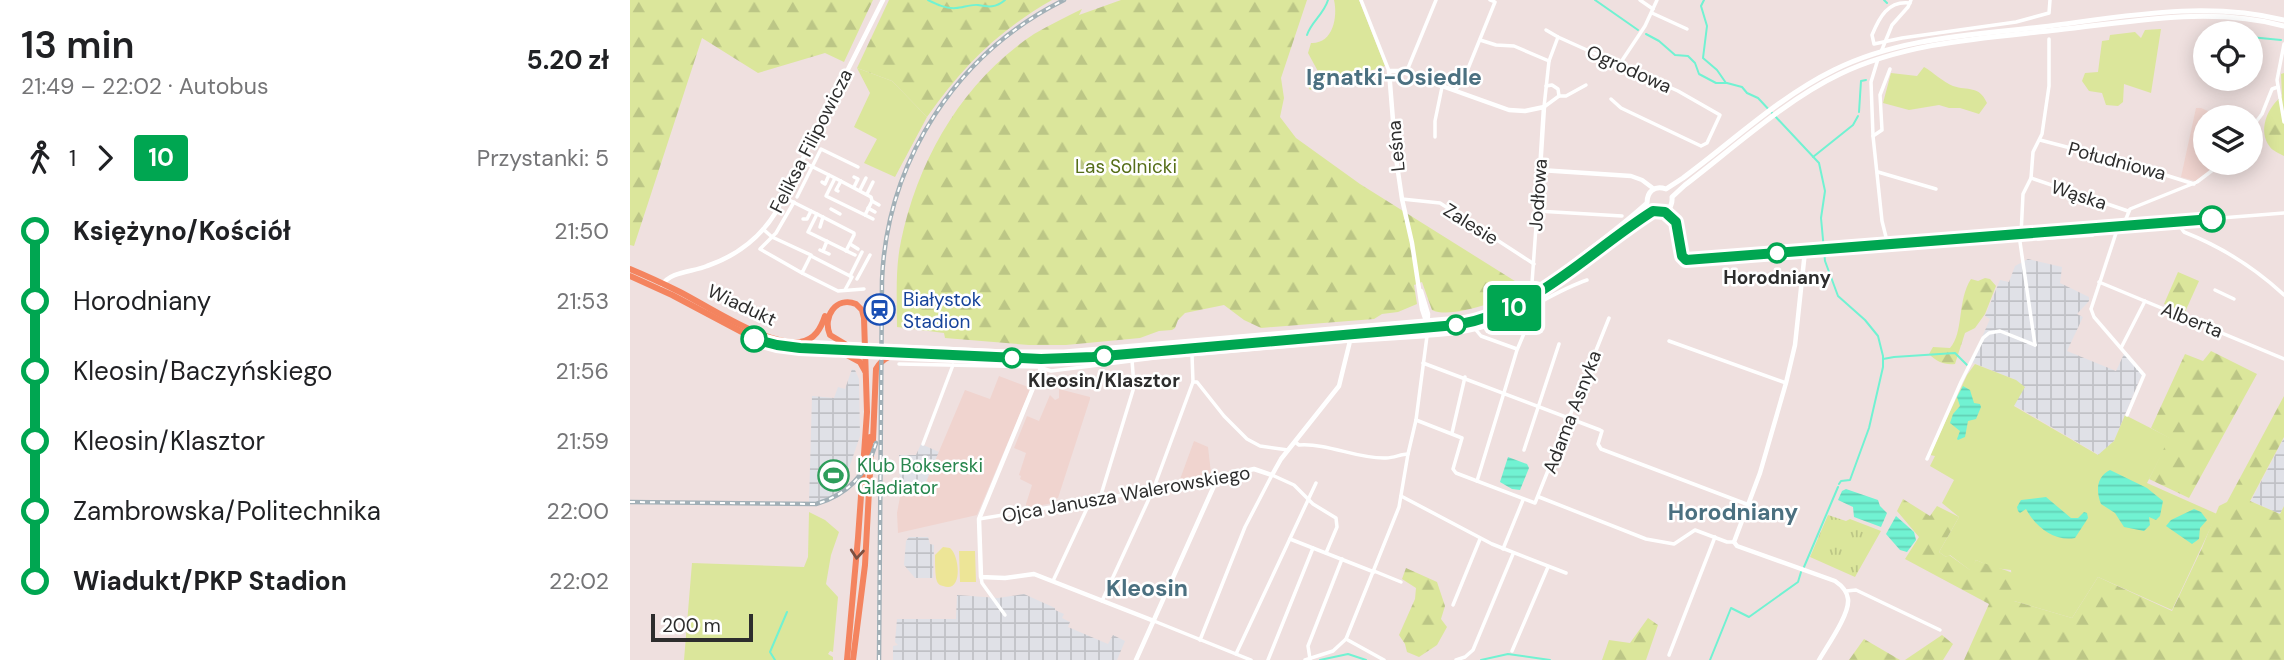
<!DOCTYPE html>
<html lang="pl">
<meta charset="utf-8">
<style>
:root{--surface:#fff;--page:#f6f6f6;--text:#202124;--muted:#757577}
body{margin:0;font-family:"DM Sans",sans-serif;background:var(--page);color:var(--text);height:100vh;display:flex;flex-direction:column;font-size:26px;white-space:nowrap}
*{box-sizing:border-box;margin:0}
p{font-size:23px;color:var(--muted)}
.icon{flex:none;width:38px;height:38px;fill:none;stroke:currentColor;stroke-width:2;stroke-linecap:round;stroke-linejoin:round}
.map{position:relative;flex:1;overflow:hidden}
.drawer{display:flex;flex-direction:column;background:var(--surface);width:630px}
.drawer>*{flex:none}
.badge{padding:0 14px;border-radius:5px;font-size:24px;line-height:46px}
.controls{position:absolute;left:1563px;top:21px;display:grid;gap:14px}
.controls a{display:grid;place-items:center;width:70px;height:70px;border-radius:50%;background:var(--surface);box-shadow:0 4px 18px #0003;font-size:35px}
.scale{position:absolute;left:21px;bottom:18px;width:102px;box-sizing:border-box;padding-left:7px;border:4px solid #2d2d2d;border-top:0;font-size:19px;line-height:24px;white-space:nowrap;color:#2d2d2d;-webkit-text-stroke:5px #fff;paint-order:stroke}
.map>.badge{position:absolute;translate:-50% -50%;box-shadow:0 0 0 4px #fff}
.legs{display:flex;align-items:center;gap:10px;height:77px;padding:0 21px;font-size:23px}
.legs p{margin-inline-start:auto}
.head{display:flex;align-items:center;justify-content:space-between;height:119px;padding:0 21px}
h1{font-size:38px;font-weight:600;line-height:52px}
ul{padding:0 21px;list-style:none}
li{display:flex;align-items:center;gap:24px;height:70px;font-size:26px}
li i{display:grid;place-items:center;width:10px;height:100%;margin:0 9px;background:currentColor}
li i::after{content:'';width:18px;height:18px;margin:-9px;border:5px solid;border-radius:50%;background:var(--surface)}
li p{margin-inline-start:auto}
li:first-child i{background:linear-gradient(#0000 50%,currentColor 0)}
li:last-child i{background:linear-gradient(currentColor 50%,#0000 0)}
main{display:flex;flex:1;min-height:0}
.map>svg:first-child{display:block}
.industrial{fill:url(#industrial-grid)}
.education{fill:#f0d4cf}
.grass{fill:#dbe69b}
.forest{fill:url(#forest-firs)}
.park{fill:url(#park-tufts)}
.pitch{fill:#ede597}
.water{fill:url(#water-rules)}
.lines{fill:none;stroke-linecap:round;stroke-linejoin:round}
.stream{stroke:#71f2d2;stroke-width:2}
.minor{stroke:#fff;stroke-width:3.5}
.tertiary{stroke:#fff;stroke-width:4.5}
.secondary{stroke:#fff;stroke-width:5}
.primary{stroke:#f4845f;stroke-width:6}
.rail-casing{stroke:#a2b0b7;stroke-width:4.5}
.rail{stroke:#fff;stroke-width:2;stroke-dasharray:5;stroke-linecap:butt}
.oneway{stroke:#7d5041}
.line-1-casing{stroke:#fff;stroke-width:16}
.line-1{stroke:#00a651;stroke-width:10}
.stop-1-dot{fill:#fff;stroke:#00a651;stroke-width:3.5}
.labels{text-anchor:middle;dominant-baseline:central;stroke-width:5;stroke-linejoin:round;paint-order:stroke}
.street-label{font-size:19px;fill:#2d2d2d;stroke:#fff}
.park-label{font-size:19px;fill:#566e19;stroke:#fff}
.stop-label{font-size:19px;font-weight:bold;fill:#2d2d2d;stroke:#fff}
.transit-label{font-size:19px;fill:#164399;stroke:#fff;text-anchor:start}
.leisure-label{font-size:19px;fill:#27864d;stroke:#fff;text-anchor:start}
.quarter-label{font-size:23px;font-weight:bold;fill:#4b7080;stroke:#fff}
</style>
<main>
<section class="drawer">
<div class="head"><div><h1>13 min</h1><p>21:49 – 22:02 · Autobus</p></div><b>5.20 zł</b></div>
<div class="legs"><svg class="icon" aria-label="walk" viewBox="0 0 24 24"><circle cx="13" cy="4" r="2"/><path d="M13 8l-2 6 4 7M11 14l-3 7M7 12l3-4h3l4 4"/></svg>1<svg class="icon" aria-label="forward" viewBox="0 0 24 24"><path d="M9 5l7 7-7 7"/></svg><b class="badge" style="background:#00a651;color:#fff">10</b><p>Przystanki: 5</p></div>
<ul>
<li><i style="color:#00a651"></i><b>Księżyno/Kościół</b><p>21:50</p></li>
<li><i style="color:#00a651"></i><span>Horodniany</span><p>21:53</p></li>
<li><i style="color:#00a651"></i><span>Kleosin/Baczyńskiego</span><p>21:56</p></li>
<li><i style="color:#00a651"></i><span>Kleosin/Klasztor</span><p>21:59</p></li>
<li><i style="color:#00a651"></i><span>Zambrowska/Politechnika</span><p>22:00</p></li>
<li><i style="color:#00a651"></i><b>Wiadukt/PKP Stadion</b><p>22:02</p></li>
</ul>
</section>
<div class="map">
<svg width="1654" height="660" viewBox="0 0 1654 660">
<defs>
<pattern id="industrial-grid" width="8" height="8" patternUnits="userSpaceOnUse" patternTransform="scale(1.75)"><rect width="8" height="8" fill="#e0e1e7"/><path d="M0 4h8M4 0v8" fill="none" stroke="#c0c1c6"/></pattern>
<pattern id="forest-firs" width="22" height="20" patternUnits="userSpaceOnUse" patternTransform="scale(1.75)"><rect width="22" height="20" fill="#dbe69b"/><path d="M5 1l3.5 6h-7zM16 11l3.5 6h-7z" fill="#bcc686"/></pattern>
<pattern id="park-tufts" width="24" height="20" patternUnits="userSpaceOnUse" patternTransform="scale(1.75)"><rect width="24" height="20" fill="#dbe69b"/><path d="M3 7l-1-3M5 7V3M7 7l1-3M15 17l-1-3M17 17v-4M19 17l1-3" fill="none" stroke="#bcc686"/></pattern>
<pattern id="water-rules" width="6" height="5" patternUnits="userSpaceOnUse" patternTransform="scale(1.75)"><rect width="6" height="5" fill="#71f2d2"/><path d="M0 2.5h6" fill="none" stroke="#62d0b5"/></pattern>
</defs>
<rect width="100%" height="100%" fill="#efe0df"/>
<g class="industrial">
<polygon points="1398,259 1432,267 1430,283 1459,297 1459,301 1447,314 1453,317 1437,351 1486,371 1494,354 1512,374 1484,441 1469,455 1384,405 1386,380 1341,362 1360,319 1355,316 1370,280 1379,282 1385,266"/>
<polygon points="222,369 225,370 229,379 230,436 216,477 218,486 193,500 179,503 182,396 204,398 208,387 215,389"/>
<polygon points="1654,438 1654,506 1650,514 1621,501"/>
<polygon points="291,444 309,452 291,494 270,485 269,455 286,455"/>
<polygon points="279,537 298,537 300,544 304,545 303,578 285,578 274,565 276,541"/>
<polygon points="394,594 425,608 425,610 434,614 432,618 440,622 438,627 478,644 483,635 495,641 487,660 263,660 263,646 268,645 265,642 267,619 326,619 327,595 368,598"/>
</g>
<g class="education">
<polygon points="1566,108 1571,108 1592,117 1575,117 1575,163 1589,163 1583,170 1565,181 1551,177"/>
<polygon points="369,376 401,388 347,515 268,533 267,513 272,486 291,494 335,390 360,399"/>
<polygon points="429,389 460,397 460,399 428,498 423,499 423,503 396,508 396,504 402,485 390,479 391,476 389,475 396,453 384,448 397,416 409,421 420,395 425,400 429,398"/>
<polygon points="564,441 578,447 581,473 578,476 549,482"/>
</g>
<g class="grass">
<path d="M704 0H729L755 66 680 90 678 86 680 81 690 75 678 53 681 43C703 44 708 17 704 0Z"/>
<polygon points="1531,29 1521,93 1494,84 1493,102 1488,106 1476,105 1472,93 1459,91 1452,81 1455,73 1468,72 1472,41 1479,40 1480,35 1505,32 1511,38 1515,30"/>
<path d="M1294 67C1303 72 1313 82 1323 86 1338 91 1349 85 1357 103L1349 114 1330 108H1319L1309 105 1279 110 1253 103 1261 73 1287 76Z"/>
<polygon points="227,68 262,81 297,117 265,177 234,163 247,139 224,127 240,93"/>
<polygon points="1345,364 1386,380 1395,387 1384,406 1468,455 1484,441 1495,415 1540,438 1517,483 1587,514 1542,610 1468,577 1442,618 1384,601 1381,570 1364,568 1346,560 1341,571 1320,555 1316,557 1309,552 1329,517 1312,503 1324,480 1300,466 1305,456 1300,455 1337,375"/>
<polygon points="179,512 195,520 209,532 201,555 196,584 208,597 203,652 200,651 198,654 203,657 203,660 54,660 62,563 174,567 178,557"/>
</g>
<g class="forest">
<polygon points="0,0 243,0 214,62 195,53 128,73 72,38 4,246 0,245"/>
<path d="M259 0H422C369 30 332 67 297 117L262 81 227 68Z"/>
<path d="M491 0H677L651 78 654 98 650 117 666 138 730 184 896 288C877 298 822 320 802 310L792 282 784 285 787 304 768 312 752 314 744 319 631 328 614 320 594 305 555 313 548 320 545 328 542 330 529 331 510 338 436 345H399L315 338 314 333 267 327C267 299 265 269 271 241 288 159 333 81 404 34 419 25 436 17 452 9L449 15Z"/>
<path d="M1654 73V156C1649 153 1643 151 1640 147 1627 130 1638 107 1652 96L1651 74Z"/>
<polygon points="1548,272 1569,281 1555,312 1534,304"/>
<path d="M1355 278 1360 279 1366 286 1355 314 1345 328 1335 333 1325 364C1314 365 1307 362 1299 354L1303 347 1320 348C1334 333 1327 300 1341 279L1348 281Z"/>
<polygon points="1581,351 1627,374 1559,498 1519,479 1539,438 1521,428 1555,354 1573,361"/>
<path d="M1654 396V437L1620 501 1650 514 1654 506V660H1334L1359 604 1275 559 1289 537 1267 511 1273 499 1300 516 1307 506 1329 517 1309 552 1316 557 1319 555 1340 570 1346 560C1362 567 1379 569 1393 579L1384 601 1442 618 1468 577 1542 611 1572 548 1589 506 1597 502Z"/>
<polygon points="776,568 807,582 815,606 811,619 817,627 807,645 789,657 777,652 775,644 769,635 785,599 786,588 772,579"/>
<polygon points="1018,618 1028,625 1016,660 972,660 979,640 1000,643"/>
<polygon points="1312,635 1323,644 1313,660 1275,660"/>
<polygon points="1234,639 1270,660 1219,660"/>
</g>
<polygon class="park" points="1198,515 1216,521 1220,519 1251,531 1225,577 1180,557"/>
<g class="pitch">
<path d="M313 547 320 548C330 556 333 594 313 586 308 585 307 582 306 578 305 571 305 562 305 555Z"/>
<polygon points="329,551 345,551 346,582 330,582"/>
</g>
<g class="water">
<polygon points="1333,386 1340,390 1344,403 1350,404 1351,407 1346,419 1338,421 1335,437 1328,440 1327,439 1330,431 1320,423 1323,414 1330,406 1327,397"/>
<polygon points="878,457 897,464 899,468 890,490 882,489 870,482"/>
<path d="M1480 470 1517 488 1533 501 1530 516 1526 520 1519 517 1520 525 1514 531 1494 527 1485 513 1471 504C1466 491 1466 477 1480 470Z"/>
<polygon points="1216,489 1248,500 1250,506 1257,513 1251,527 1224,517 1223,507 1208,500 1212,491"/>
<path d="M1416 497 1441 518H1448L1454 512 1457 513 1458 518 1445 538C1424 542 1405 526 1396 509L1390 513 1388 511 1387 507 1391 500Z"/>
<polygon points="1564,509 1571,512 1577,520 1570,528 1569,539 1562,544 1536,526 1541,520"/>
<polygon points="1266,516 1284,532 1286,540 1277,552 1270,550 1256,534"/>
</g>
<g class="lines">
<g class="stream">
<path d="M298 0C306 4 316 9 326 8 332 8 341 4 348 5 358 7 366 8 375 0"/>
<polyline points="965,0 1008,30"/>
<polyline points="1074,0 1071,6 1077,26 1073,58 1087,70 1096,83"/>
<polyline points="1254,0 1257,3"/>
<polyline points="1016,34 1029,41 1045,55 1058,56 1065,63 1069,74 1086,83 1097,83 1112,87 1117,93 1128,98 1189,163 1195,191 1191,218 1195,261 1208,296 1235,320 1248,336 1253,356 1253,367 1239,428 1220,480 1211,481 1209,484"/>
<path d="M677 35C681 22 694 14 698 0"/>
<polyline points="1620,37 1651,40"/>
<polyline points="1229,112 1231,81 1236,80"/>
<polyline points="1183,157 1223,125 1228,116"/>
<polyline points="1253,359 1264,357 1325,353 1337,365"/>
<polyline points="1174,567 1208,487"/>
<polyline points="145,660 140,652 157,612"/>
<polyline points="690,660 718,654 736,660"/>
<polyline points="851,660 878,654 920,660"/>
<polyline points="1080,660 1101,608 1119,617 1168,582 1171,572"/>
</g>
<g class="minor">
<polyline points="731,0 759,71"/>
<polyline points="1010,0 1023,9"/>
<path d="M1280 3C1258 0 1249 18 1242 35L1244 44 1272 38 1386 22 1419 13 1420 0"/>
<polyline points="1022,13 1057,29"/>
<polyline points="916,30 928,37"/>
<polyline points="850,40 866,45 884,46 919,61"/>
<polyline points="1654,44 1647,80 1654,122"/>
<polyline points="1251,52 1262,25 1278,7 1281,0"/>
<polyline points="989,65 1015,26 1027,0"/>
<polyline points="776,73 806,0"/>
<polyline points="825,90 833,81 865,2 860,0"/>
<polyline points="929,96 936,96 956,85"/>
<polyline points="914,107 919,61 928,37 1048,91 1090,115 1077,143 1071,146 991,108 981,99"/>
<polyline points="914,107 929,96 928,89 922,85 916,86"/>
<polyline points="1620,130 1632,114 1642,89 1648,87"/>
<polyline points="1243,136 1241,82 1248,59"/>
<polyline points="805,137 805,121 812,87"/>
<polyline points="1410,140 1494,162 1564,184"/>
<polyline points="171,161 205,178 196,196 235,215 242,201 241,197 205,178"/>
<polyline points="1248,172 1306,189"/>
<polyline points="224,177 228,179 224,187"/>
<polyline points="1401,178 1498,211"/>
<polyline points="192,182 195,184 199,175"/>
<polyline points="230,190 236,178"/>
<polyline points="208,191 206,190 211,181"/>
<polyline points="237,194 243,182"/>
<polyline points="153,197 187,214 178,232 225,255"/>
<polyline points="167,197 191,149 228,167"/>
<polyline points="772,199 810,203 904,264"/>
<polyline points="242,201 249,205"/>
<polyline points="238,208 245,212"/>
<polyline points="201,209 210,214"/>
<polyline points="907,211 992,216"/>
<polyline points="187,214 224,233 224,235 216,251"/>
<polyline points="235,215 243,219"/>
<polyline points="173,219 177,219 181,211"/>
<path d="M1550 222 1551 228 1554 232C1592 247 1624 267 1654 295"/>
<polyline points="1493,226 1500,209 1567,182 1592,163"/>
<polyline points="190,227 193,217"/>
<polyline points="1488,227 1461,309 1464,317 1514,375 1497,415"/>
<path d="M133 229 142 237 181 255 172 273 130 249C135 244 141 238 146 233L164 202"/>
<polyline points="1389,235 1405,345"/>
<polyline points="1391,235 1393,194 1401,178 1403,152 1412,134 1419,86 1419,39"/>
<polyline points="1408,239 1463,235 1462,224 1418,227"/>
<polyline points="220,244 228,249"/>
<polyline points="1258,245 1252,221 1243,136 1252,130 1250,95 1260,69"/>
<polyline points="190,250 199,254"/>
<polyline points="193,251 197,241"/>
<polyline points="1175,251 1654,213"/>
<polyline points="181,256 222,277 215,290"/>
<polyline points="172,273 208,291 234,289"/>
<polyline points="220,276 232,252"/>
<polyline points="227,279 240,255"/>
<polyline points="1469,282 1654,359"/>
<polyline points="902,283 910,170"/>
<polyline points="1585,290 1604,299"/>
<polyline points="846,330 851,336 887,349"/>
<polyline points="1039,341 1156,383"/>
<polyline points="1491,348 1515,301"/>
<polyline points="562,355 563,382 567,382 594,416 617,439 630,446 658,450"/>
<polyline points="793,363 970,430 972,431 968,444 971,449 1119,505"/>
<polyline points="269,364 409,367 421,371 525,358 720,341"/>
<polyline points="786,420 832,438 823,469 826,473 905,503 979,318"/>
<polyline points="822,433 835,377"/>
<path d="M665 442 669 445C699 443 726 459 756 458 764 458 771 454 778 454"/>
<polyline points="293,444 323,365"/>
<polyline points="894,450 929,344"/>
<polyline points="1297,459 1331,382 1353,338 1359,333 1370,331 1405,345"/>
<polyline points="847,481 887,350 898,324"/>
<polyline points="771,496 862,544 936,573"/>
<polyline points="909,497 1016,539 1044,544 1065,530 1097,542 1104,542"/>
<polyline points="470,498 504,387 502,360"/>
<polyline points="349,519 523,490 588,477"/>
<polyline points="660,539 744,572"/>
<polyline points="873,549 893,500"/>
<polyline points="744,571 771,582"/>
<polyline points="351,577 352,583 375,615"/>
<polyline points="423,581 459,504 459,501"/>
<polyline points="1216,591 1226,590 1310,630"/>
<polyline points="472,601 523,490 563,382"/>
<polyline points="823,605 850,539"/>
<polyline points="524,621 621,660"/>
<polyline points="716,639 754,660"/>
<polyline points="570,640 615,527 642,475 664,485 683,504 706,518 707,527 696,553"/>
<polyline points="882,651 918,567"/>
<polyline points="606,654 686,483"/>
<polyline points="1039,655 1085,537"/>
<polyline points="680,659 678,646 712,559"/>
<polyline points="638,660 683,548"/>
<path d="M675 660 703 651 716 639 769 507 778 454 786 420 797 336C823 335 848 331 872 321 902 309 927 290 957 280"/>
<polyline points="826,660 835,657 843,650 883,554"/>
</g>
<g class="tertiary">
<path d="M1040 208 1049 228 1052 256 1056 260 1175 251 1165 345 1156 383 1130 473 1104 542 1107 546 1205 581C1211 585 1217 590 1218 599 1220 614 1197 646 1189 660"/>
<path d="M32 285C41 271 63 272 77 266 106 256 130 238 146 212L253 0"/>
<polyline points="796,321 792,309 782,243 772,199 766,158 759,71 770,71 879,110 895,111 914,107 910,170 1001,176 1012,180 1024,189"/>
<polyline points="411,355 410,371 349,519 351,577 375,578 404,574 524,621"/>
<polyline points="506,660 588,477 624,469 642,475 651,459 709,386 720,341 797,336 798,314 791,291"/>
</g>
<g class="secondary">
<path d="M173 342 375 352H434L841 317C885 307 919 281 954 254 975 238 997 221 1017 203 1017 191 1025 185 1036 189L1053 178C1102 142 1149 97 1204 70 1268 38 1342 35 1411 27 1492 17 1573 0 1654 20"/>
<path d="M173 348 419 359 840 323C909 307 960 253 1017 215L1023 211C1034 215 1043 209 1042 197L1055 185C1102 149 1157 99 1210 74 1277 42 1355 38 1427 30 1503 22 1579 6 1654 26"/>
</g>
<g class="primary">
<path d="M0 269C17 276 34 284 50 292 81 308 135 345 170 342 185 340 191 328 195 316"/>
<polyline points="0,276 42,295 125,339 162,350 217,355 230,362 235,371"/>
<path d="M215 344 200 335C192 317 206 296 226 304L232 310 234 318 237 412 228 538 217 660"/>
<path d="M243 440 246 369C253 357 262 355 276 353"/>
<polyline points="240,456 240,437"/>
<polyline points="223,660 235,565 241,454"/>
</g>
<defs>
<g id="rail">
<path d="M0 502 186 504C217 495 237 474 246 443"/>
<path d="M249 660 252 280C257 160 327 53 434 0"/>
</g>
</defs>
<use href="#rail" class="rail-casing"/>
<use href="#rail" class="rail"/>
</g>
<defs><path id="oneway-chevron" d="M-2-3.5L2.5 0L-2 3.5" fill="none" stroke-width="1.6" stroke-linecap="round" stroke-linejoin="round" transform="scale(1.75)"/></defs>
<use class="oneway" href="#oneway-chevron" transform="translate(227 554) rotate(95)"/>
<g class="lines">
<defs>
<path id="line-1" d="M124 339 147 345 170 348 411 359 463 357 826 325C905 312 958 252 1023 211L1035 212 1046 222 1052 256 1056 260 1582 219"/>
</defs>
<use href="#line-1" class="line-1-casing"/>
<use href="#line-1" class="line-1"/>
</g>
<defs>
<symbol id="station-ring" viewBox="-11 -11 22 22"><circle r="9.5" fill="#fff" stroke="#1a4fb4" stroke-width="1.5"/><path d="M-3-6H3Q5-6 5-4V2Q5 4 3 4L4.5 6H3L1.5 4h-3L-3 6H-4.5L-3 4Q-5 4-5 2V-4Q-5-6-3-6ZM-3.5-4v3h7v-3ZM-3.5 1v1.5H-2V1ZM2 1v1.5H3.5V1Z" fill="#1a4fb4"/></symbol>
<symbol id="stadium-ring" viewBox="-11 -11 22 22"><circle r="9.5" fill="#fff" stroke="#2e9e5b" stroke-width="1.5"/><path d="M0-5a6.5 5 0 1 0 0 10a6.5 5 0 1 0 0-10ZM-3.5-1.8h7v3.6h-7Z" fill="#2e9e5b"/></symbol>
</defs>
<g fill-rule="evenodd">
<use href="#station-ring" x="232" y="292" width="35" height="35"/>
<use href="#stadium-ring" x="186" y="458" width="35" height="35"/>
</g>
<g class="stop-1-dot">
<circle cx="1582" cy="219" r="12"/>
<circle cx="1147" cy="253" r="9"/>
<circle cx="826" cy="325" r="9"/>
<circle cx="124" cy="339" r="12"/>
<circle cx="474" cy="356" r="9"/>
<circle cx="382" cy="358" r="9"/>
</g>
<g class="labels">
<g class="street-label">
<text transform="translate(999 69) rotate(24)">Ogrodowa</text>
<text transform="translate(181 141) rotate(-63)">Feliksa Filipowicza</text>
<text transform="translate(766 146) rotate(-95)">Leśna</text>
<text transform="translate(1487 161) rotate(15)">Południowa</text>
<text transform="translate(908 195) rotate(-86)">Jodłowa</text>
<text transform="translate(1449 195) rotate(18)">Wąska</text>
<text transform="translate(841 224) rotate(32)">Zalesie</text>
<text transform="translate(112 305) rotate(25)">Wiadukt</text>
<text transform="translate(1562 320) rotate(22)">Alberta</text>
<text transform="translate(942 412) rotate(-69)">Adama Asnyka</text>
<text transform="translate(496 494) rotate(-10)">Ojca Janusza Walerowskiego</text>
</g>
<g class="park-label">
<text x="496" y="166">Las Solnicki</text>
</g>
<g class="stop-label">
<text x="1147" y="277">Horodniany</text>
<text x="474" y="380">Kleosin/Klasztor</text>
</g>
<g class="transit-label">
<text x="273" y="299">Białystok<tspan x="273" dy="22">Stadion</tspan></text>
</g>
<g class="leisure-label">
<text x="227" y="465">Klub Bokserski<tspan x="227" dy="22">Gladiator</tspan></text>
</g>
<g class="quarter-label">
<text x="764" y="77">Ignatki-Osiedle</text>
<text x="1103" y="512">Horodniany</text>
<text x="517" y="588">Kleosin</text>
</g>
</g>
</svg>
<div class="controls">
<a><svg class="icon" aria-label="locate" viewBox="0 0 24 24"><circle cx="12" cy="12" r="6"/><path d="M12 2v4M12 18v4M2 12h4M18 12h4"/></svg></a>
<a><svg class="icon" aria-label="layers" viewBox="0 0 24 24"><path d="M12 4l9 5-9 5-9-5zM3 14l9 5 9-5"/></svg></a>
</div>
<div class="scale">200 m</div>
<b class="badge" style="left:884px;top:308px;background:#00a651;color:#fff">10</b>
</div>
</main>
